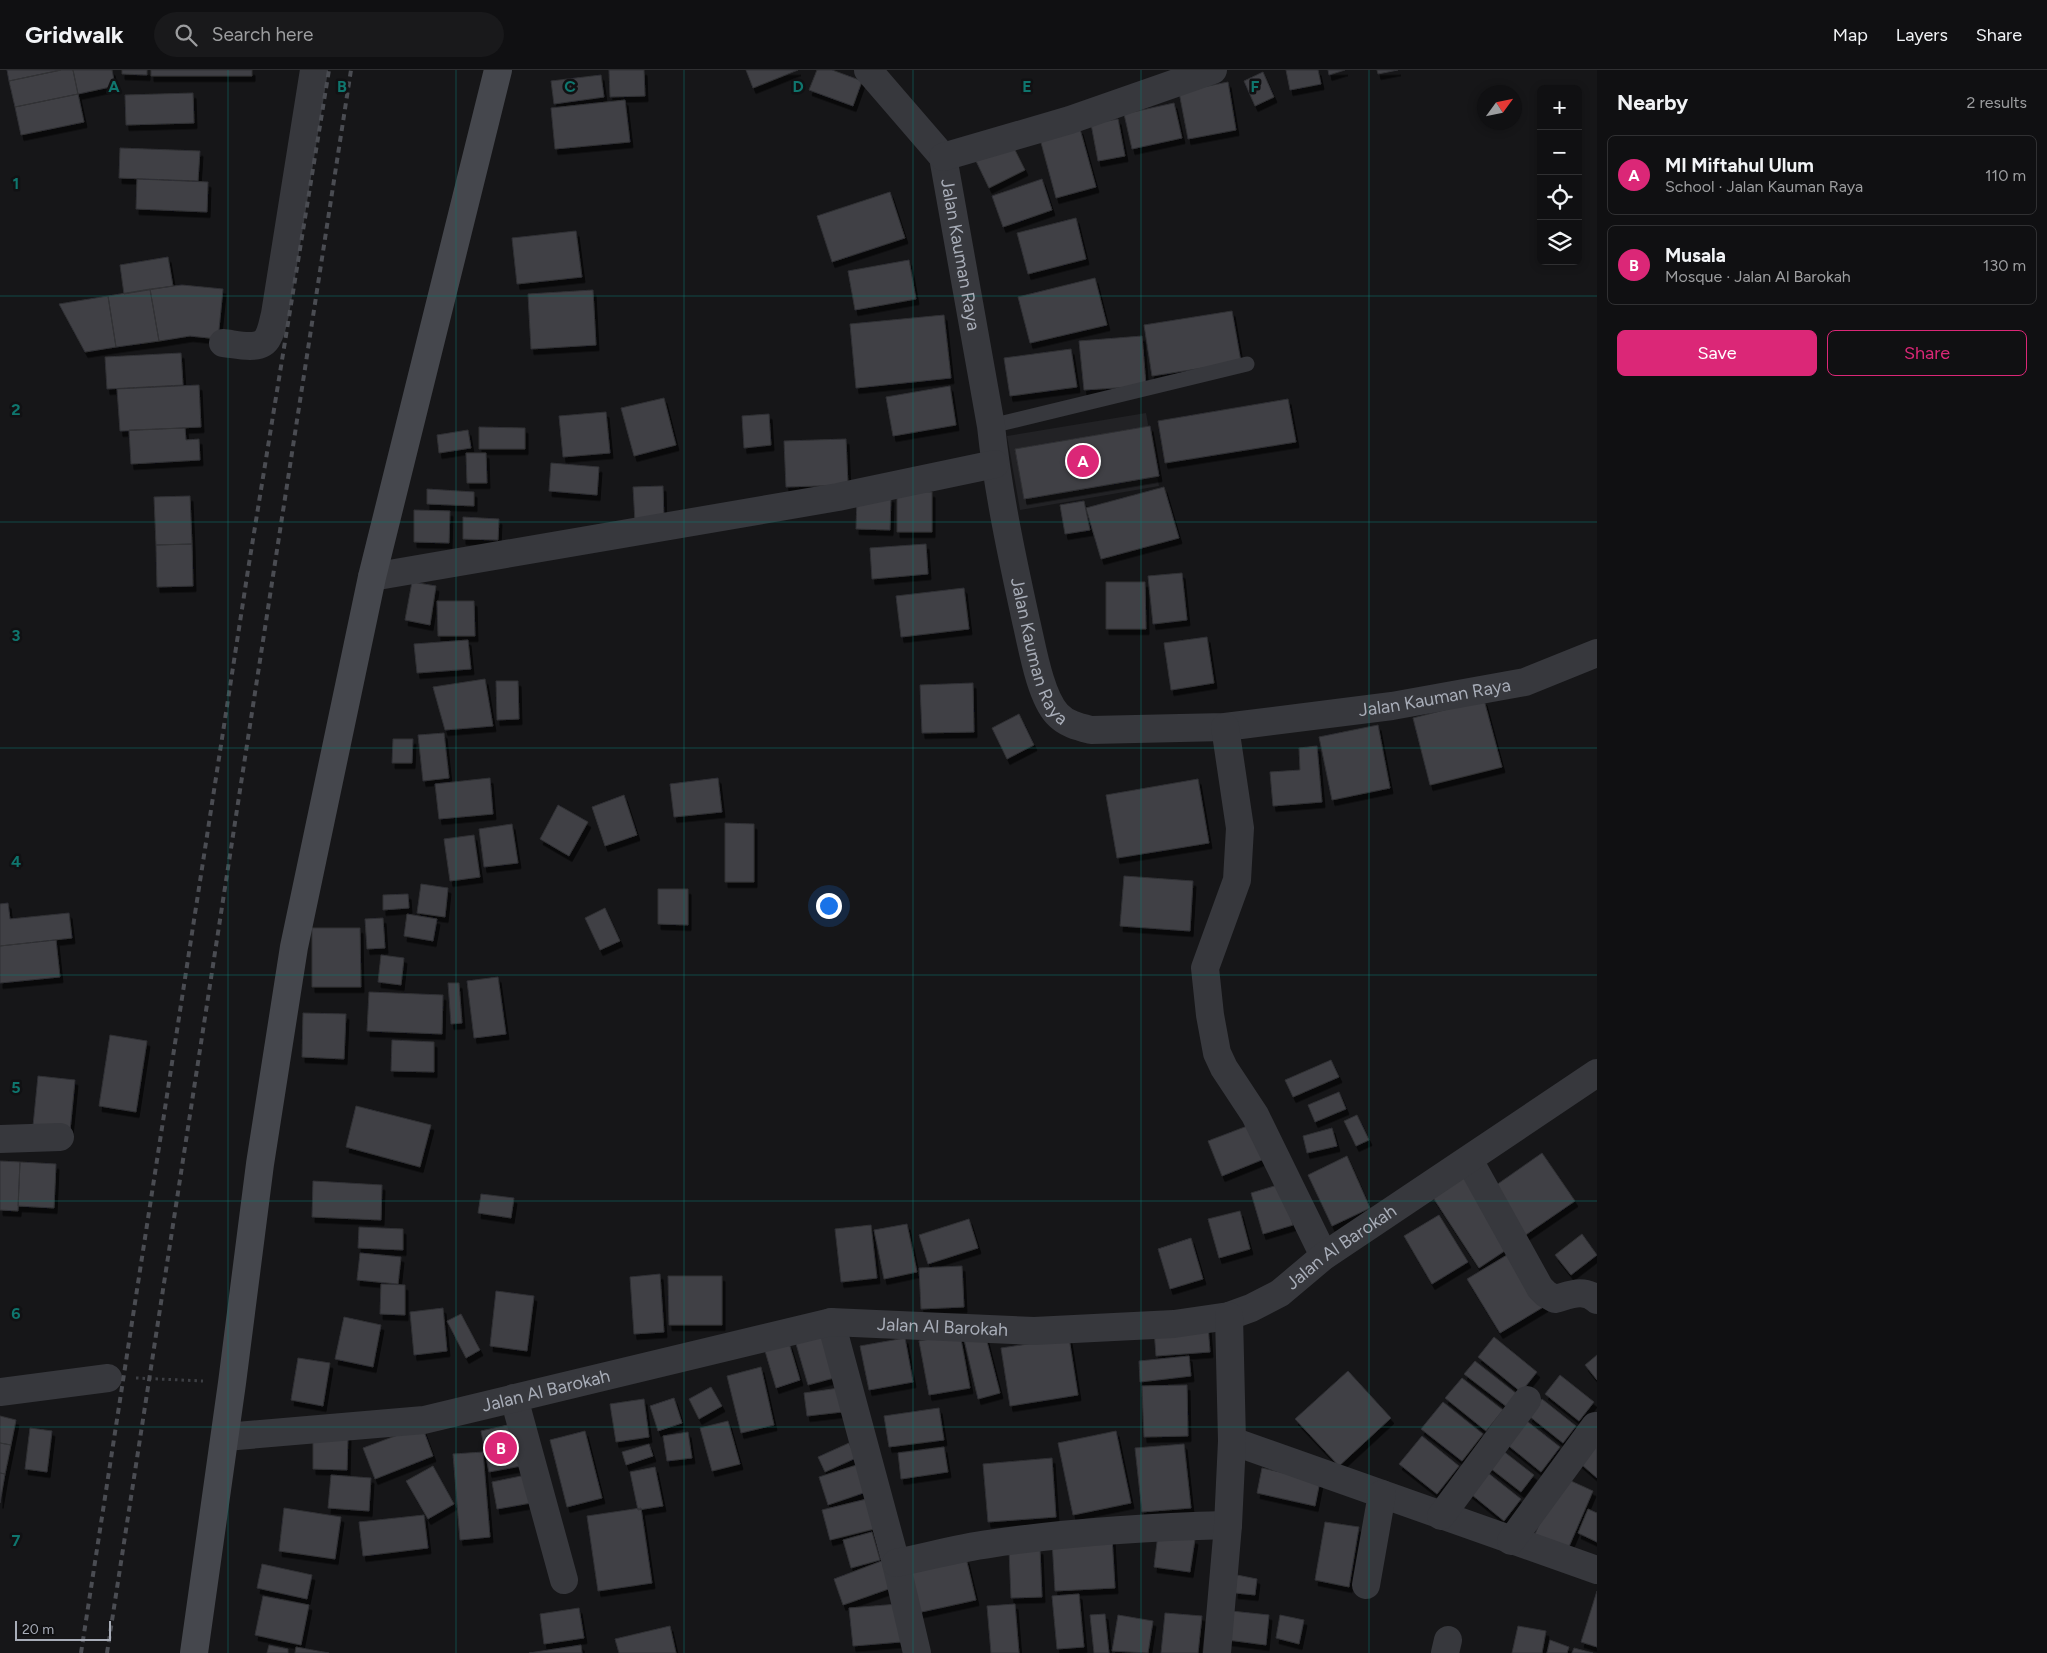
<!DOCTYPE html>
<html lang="en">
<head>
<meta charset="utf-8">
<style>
	:root { --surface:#101012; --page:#19191b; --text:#f1f3f6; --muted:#9c9d9f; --line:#303032; --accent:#db2777 }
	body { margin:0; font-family:Figtree,sans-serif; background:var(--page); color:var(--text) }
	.controls { position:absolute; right:15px; top:15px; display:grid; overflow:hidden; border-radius:8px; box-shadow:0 2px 8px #0003 }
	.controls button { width:45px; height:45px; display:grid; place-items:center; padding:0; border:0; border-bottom:1px solid var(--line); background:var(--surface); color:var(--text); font:25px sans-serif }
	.compass { position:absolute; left:1477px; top:15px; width:45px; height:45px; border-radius:50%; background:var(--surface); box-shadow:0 2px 8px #0003; rotate:57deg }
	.scale { position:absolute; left:15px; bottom:12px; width:96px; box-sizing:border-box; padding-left:5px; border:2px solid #a8adb8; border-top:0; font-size:14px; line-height:18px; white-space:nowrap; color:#a8adb8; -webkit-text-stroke:4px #111113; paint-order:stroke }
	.you { position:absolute; left:828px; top:835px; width:18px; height:18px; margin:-12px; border:4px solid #fff; border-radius:50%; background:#1a73e8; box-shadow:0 0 0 8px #1a73e833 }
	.badge { display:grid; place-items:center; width:32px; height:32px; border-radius:50%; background:var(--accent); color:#fff; font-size:16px; font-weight:700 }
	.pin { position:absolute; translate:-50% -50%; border:2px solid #fff; box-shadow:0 1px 5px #0006 }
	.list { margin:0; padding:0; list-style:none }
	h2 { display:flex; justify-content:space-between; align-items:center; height:65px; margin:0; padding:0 20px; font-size:21px }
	h2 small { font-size:16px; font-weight:400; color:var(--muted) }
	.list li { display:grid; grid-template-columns:32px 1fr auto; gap:15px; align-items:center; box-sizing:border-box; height:80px; margin:0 10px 10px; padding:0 10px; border:1px solid var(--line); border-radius:8px }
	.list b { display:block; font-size:19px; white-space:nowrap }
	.list p { margin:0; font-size:16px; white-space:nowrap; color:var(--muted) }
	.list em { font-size:16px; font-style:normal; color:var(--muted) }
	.actions { display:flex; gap:10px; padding:15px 20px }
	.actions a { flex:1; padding:11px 0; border:1px solid var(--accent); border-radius:8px; text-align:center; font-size:18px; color:var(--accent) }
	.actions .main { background:var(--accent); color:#fff }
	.icon { flex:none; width:28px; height:28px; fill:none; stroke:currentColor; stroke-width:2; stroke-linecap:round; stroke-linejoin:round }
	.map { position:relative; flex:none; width:1597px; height:1583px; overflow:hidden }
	header { display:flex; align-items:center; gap:30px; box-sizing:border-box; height:70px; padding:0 25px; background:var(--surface); border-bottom:1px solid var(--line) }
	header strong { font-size:24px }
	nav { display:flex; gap:28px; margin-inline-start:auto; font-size:18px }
	.search { width:350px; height:45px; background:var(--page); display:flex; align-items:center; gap:12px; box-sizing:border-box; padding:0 18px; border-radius:28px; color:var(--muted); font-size:19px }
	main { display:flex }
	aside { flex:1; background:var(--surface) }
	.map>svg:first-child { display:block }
</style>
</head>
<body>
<header>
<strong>Gridwalk</strong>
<div class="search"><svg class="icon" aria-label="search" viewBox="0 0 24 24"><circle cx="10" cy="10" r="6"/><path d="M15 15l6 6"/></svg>Search here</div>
<nav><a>Map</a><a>Layers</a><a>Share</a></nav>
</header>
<main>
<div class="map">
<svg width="1597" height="1583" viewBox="0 0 1597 1583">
	<defs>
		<filter id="shadow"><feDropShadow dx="3" dy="5.5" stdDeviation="0" flood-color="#0009"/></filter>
	</defs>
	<rect width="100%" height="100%" fill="#161618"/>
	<path fill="#222225" d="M1146,343L1159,416L1020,440L1007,366Z"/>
	<path fill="#404145" stroke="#303034" filter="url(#shadow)" d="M7,0H61L9,11Z
		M61,0H73L78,24L15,37L9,11Z
		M73,0H112L115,16L78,24Z
		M122,0H147V5L122,4Z
		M151,0H252V6H151Z
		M609,0H644L645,26L610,27Z
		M746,0H798L753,18Z
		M817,0H832L862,11L853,36L809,20Z
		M1286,0H1318L1321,14L1290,20Z
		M1328,0H1345L1329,5Z
		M1377,0H1398L1378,4Z
		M1263,2L1274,27L1255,36L1244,11Z
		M601,5L604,27L554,34L551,11Z
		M1228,12L1236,60L1188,69L1179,22Z
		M193,23L194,53L126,55L125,25Z
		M78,24L84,52L21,65L15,37Z
		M625,30L630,72L555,79L551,38Z
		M1174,33L1182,68L1132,79L1124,44Z
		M1118,49L1125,86L1098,91L1091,54Z
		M1080,59L1096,117L1056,128L1040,69Z
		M1012,74L1025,100L989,118L976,91Z
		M120,78L200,81L198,111L119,108Z
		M137,109L208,112L207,142L136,139Z
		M1042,109L1052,140L1003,157L992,126Z
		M890,122L905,168L832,192L817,146Z
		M1076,148L1086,189L1028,204L1017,163Z
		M576,161L582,207L517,214L512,168Z
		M168,187L173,216L124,224L120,195Z
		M909,190L916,229L855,240L848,201Z
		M1095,208L1107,255L1030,273L1018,227Z
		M182,215L223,219L218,269L190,266L159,271L150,219Z
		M150,219L159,271L116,277L108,226Z
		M593,220L596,275L531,279L528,224Z
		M108,226L116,277L85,282L59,234Z
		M1232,241L1241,292L1152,306L1144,255Z
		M944,245L951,308L856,318L850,254Z
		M1142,266L1146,316L1084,320L1079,271Z
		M1071,279L1077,317L1010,326L1004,288Z
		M181,283L183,315L107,319L105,287Z
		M199,315L201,357L120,361L117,319Z
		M950,316L956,355L893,366L886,327Z
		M664,328L676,375L634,386L621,338Z
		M1288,329L1296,372L1165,393L1158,351Z
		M606,342L610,383L563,387L559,346Z
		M769,344L771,375L744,378L742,346Z
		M1150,356L1159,406L1024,429L1015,379Z
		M479,357L525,358V379H479Z
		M185,358L186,370L199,369L200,390L131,394L129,360Z
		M468,360L471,378L439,383L437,365Z
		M846,369L848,415L786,417L784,371Z
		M466,383H486L487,413H467Z
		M551,393L599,397L597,425L549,421Z
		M663,416L664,451L635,452L633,417Z
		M1164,417L1179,468L1101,489L1086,438Z
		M427,419L474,422V436L427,434Z
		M897,421L932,422V462H897Z
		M190,426L192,474L156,475L154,427Z
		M857,426L891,427L890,460L856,459Z
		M1084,431L1090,460L1065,464L1060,435Z
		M414,440L450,441L449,473L414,472Z
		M463,447L499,449L498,470L463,469Z
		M192,474L193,516L157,517L156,475Z
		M926,474L928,504L872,509L870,478Z
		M1182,503L1187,550L1153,554L1148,506Z
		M412,512L436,516L430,555L405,550Z
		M1106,512H1145L1146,559H1106Z
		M964,518L969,559L901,567L896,526Z
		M437,531H474L475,566H438Z
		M1207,567L1214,613L1171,620L1164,573Z
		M468,570L471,599L417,603L414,574Z
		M485,609L493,656L445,660L433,617Z
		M496,611H518L519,649L497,650Z
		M973,613L974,662L922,663L920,615Z
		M1484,630L1502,697L1430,715L1413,648Z
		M1019,644L1034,675L1007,689L992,658Z
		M1378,655L1390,718L1332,730L1319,667Z
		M444,663L449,708L423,711L418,665Z
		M393,669H413L412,693H392Z
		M1317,676L1322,732L1273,736L1270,702L1300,700L1299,678Z
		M490,708L493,744L439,749L435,714Z
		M718,708L722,742L674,747L670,714Z
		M1198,709L1209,773L1117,788L1106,725Z
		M624,725L637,765L605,776L592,737Z
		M558,735L588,752L569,786L540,769Z
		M725,753L754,754V812H725Z
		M512,754L518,793L484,797L479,759Z
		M474,765L480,807L450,811L444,769Z
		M1124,806L1193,811L1190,861L1120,856Z
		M421,814L448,818L445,847L417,843Z
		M658,819H688V855L658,854Z
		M408,824L409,838L383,840V825Z
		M8,833L10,849L69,843L72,868L0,876V834Z
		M605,838L620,871L600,880L585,848Z
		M407,844L437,849L433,871L404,866Z
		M383,848L385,878L367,879L365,849Z
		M312,858H360L361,917H312Z
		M56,870L60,907L0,913V876Z
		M381,885L404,888L401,915L378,912Z
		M498,907L506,964L474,968L467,911Z
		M448,913H459L462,953L451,954Z
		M369,922L443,925L442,964L367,961Z
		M303,943L346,944L344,989L302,987Z
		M110,965L147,971L136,1042L99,1036Z
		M392,970L434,972V1002L391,1001Z
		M1331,990L1339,1007L1293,1027L1285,1010Z
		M38,1006L75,1010L70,1061L33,1056Z
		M1339,1022L1346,1039L1315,1052L1308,1035Z
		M356,1036L431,1055L420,1097L346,1077Z
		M1357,1045L1369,1070L1356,1076L1344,1051Z
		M1250,1055L1264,1089L1222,1106L1208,1071Z
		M1332,1058L1337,1076L1307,1083L1303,1066Z
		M1542,1083L1575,1131L1524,1166L1492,1118Z
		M1347,1086L1370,1138L1332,1156L1308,1105Z
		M0,1091L20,1092L18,1141L0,1140Z
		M20,1092L56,1094L54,1138L18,1136Z
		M1466,1104L1512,1176L1479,1198L1432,1126Z
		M313,1111L382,1115L381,1150L312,1147Z
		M1281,1114L1293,1155L1263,1164L1251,1123Z
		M481,1124L514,1128L511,1148L478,1143Z
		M1240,1141L1250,1179L1219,1188L1208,1149Z
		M1439,1145L1468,1192L1432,1214L1404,1166Z
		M969,1149L978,1178L928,1194L919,1165Z
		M907,1154L917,1202L884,1209L874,1160Z
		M871,1155L877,1208L841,1212L835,1159Z
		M359,1157L403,1159V1180L358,1178Z
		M1582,1164L1597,1185L1571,1205L1555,1185Z
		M1191,1168L1203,1209L1170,1219L1158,1179Z
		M1512,1182L1545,1236L1500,1263L1467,1209Z
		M360,1183L401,1187L398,1214L357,1210Z
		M962,1196L964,1237L921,1239L919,1198Z
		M660,1204L664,1262L634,1264L630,1207Z
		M668,1206H722V1255H669Z
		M381,1214L405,1215V1245L380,1244Z
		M496,1221L534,1226L527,1281L490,1276Z
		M443,1238L447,1281L414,1285L410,1242Z
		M461,1244L480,1280L466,1288L447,1251Z
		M344,1247L381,1255L373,1297L335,1289Z
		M1208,1255L1210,1282L1156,1286L1154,1259Z
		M827,1258L841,1306L808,1315L794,1267Z
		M984,1260L1000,1323L978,1329L963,1265Z
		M960,1264L970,1318L929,1325L919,1271Z
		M1494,1267L1537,1302L1521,1322L1478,1287Z
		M905,1268L913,1312L869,1320L860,1276Z
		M1069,1268L1078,1325L1010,1336L1001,1278Z
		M789,1273L800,1310L776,1318L765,1281Z
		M1597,1285V1310L1585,1295Z
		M1189,1286L1191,1306L1140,1312L1139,1291Z
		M298,1288L330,1293L323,1336L291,1330Z
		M1475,1291L1517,1324L1507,1337L1464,1304Z
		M761,1297L774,1355L741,1363L727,1306Z
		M1348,1301L1391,1348L1339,1396L1295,1349Z
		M1560,1305L1594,1332L1579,1351L1545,1324Z
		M1462,1308L1503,1340L1486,1361L1445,1328Z
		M1187,1315L1188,1366L1144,1367L1142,1316Z
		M711,1317L722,1336L699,1349L689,1329Z
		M839,1318L842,1342L807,1346L804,1323Z
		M674,1328L682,1353L658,1361L650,1336Z
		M644,1329L649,1367L616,1372L610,1334Z
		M1542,1329L1576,1356L1563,1373L1529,1346Z
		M1443,1332L1483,1364L1462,1391L1421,1359Z
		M939,1338L944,1370L889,1377L884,1346Z
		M0,1346L16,1350L11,1375L0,1373Z
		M1523,1348L1560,1377L1541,1402L1504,1372Z
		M728,1351L740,1394L712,1401L700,1358Z
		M512,1354L521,1396L489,1402L481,1361Z
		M422,1356L433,1386L375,1409L363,1378Z
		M30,1358L52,1361L47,1402L25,1399Z
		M585,1361L602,1428L567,1437L550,1370Z
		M1116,1361L1131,1433L1073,1445L1058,1373Z
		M1597,1361V1408L1574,1388Z
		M688,1362L692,1388L667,1391L663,1366Z
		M313,1364L348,1365L347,1400L313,1399Z
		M1422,1366L1459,1396L1437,1424L1399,1394Z
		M0,1373L11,1375L5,1404L0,1403Z
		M849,1373L856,1388L825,1402L818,1387Z
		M649,1374L653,1386L626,1395L622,1382Z
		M1184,1374L1191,1438L1142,1442L1135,1378Z
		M944,1377L948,1402L901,1409L898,1383Z
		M1498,1377L1534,1405L1521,1422L1485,1394Z
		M483,1382L490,1467L460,1470L453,1384Z
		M1052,1388L1056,1447L988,1452L983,1394Z
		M860,1394L869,1421L828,1435L819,1407Z
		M433,1396L454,1434L428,1449L406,1411Z
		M655,1397L663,1436L638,1440L630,1402Z
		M1262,1398L1320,1411L1315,1436L1257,1423Z
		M1483,1399L1521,1429L1504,1451L1466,1420Z
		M0,1403L5,1404L0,1433Z
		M331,1405L371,1408L369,1441L328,1438Z
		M526,1405L531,1433L497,1439L492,1412Z
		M1560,1406L1593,1421L1568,1479L1535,1464Z
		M875,1427L882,1457L830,1470L822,1440Z
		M284,1438L341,1447L335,1489L279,1481Z
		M641,1438L652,1513L598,1521L587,1446Z
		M1588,1439L1597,1443V1472L1578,1463Z
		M424,1445L428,1478L363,1486L359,1452Z
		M1325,1452L1359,1457L1349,1517L1315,1510Z
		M872,1462L880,1490L851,1498L843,1470Z
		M1158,1464L1195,1469L1190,1502L1154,1497Z
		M1112,1467L1115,1518L1055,1521L1052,1470Z
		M1040,1479L1042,1527L1011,1528L1009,1480Z
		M966,1488L976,1530L917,1543L908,1501Z
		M887,1489L897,1516L843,1535L834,1509Z
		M262,1494L312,1505L307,1529L257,1518Z
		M1237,1505L1257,1509L1255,1525L1235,1523Z
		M1597,1521V1577L1581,1572Z
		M1079,1524L1084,1577L1057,1579L1052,1526Z
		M263,1526L309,1535L301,1575L255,1565Z
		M898,1534L901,1572L853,1576L849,1538Z
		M1015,1534L1019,1583H991L987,1536Z
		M579,1538L584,1568L544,1574L540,1544Z
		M1231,1541L1269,1545L1266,1575L1228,1570Z
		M1165,1543L1202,1546L1198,1583H1161Z
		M1105,1544L1109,1583H1094L1090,1545Z
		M1118,1545L1153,1551L1148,1583L1112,1581Z
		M1280,1545L1304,1550L1299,1574L1276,1568Z
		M670,1556L676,1583H619L615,1569Z
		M1518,1556L1546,1561L1542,1583H1512Z
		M1550,1570L1569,1577L1567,1583H1547Z
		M269,1575L288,1579V1583H267Z
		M581,1575L582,1583H529Z
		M296,1577L329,1583H295Z
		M1574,1578L1593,1583H1572Z"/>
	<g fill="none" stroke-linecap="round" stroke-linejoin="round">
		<path stroke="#3d3f44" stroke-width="3" stroke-dasharray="2.5 4" stroke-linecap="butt" d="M136,1308L203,1311"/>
		<path stroke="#37383d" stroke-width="15" d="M991,356L1247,294"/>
		<g stroke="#37383d" stroke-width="28">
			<path id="s1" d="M868,0L943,87L991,356C998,422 1012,487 1026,551C1032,576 1040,626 1057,644C1066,654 1079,657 1091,660L1225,657L1392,636L1525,612L1597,583"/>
			<path d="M943,87L1070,50L1213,0"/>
			<path d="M223,273C236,274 261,282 268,267C272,260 273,251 275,244L314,0"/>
			<path d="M372,507L838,427L995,394"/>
			<path d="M1225,657L1240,758L1237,810L1205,898L1210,945L1217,983L1224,998L1255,1045L1324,1186"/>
			<path d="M0,1069L60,1067"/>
			<path d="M1469,1090L1540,1218L1546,1224L1555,1229C1570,1225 1584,1218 1597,1230"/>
			<path d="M831,1252L896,1493L917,1583"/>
			<path d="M0,1322L108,1308"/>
			<path d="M514,1328L564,1510"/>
			<path id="s2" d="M225,1367L424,1350L831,1252L1034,1261L1174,1254L1229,1246L1251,1238L1280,1223L1324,1186L1597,1003"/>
			<path d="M1232,1371L1597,1500"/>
			<path d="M1441,1446L1527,1330"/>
			<path d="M1511,1471L1595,1356"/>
			<path d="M896,1493C927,1487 958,1478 989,1474C1069,1462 1148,1457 1228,1455"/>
			<path d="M1366,1515L1382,1424"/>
			<path d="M1217,1583L1228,1455L1232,1371L1229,1246"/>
			<path d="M1445,1583L1448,1570"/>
		</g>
		<path stroke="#45474d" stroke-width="28" d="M194,1583L232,1313L260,1094L294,877L372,507L498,0"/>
		<path stroke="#4a4c52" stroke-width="4" stroke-dasharray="6 5" stroke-linecap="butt" d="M81,1583L248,500L329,0
			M107,1583L351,0"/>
	</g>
	<path fill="none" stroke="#0f766e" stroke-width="1" stroke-opacity="0.55" d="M228,0V1583M456,0V1583M684,0V1583M913,0V1583M1141,0V1583M1369,0V1583M0,226H1597M0,452H1597M0,678H1597M0,905H1597M0,1131H1597M0,1357H1597"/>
	<g text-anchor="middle" stroke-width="5" stroke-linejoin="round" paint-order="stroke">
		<g font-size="18" fill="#a8adb8" stroke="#111113">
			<text dy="6" stroke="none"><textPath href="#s1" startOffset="214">Jalan Kauman Raya</textPath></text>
			<text dy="6" stroke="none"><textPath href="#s1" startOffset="619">Jalan Kauman Raya</textPath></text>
			<text dy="6" stroke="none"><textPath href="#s1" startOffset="1069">Jalan Kauman Raya</textPath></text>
			<text dy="6" stroke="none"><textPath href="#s2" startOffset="1150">Jalan Al Barokah</textPath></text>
			<text dy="6" stroke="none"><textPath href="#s2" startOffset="730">Jalan Al Barokah</textPath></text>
			<text dy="6" stroke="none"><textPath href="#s2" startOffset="325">Jalan Al Barokah</textPath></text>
		</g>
	</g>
	<g font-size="16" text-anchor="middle" font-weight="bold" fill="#0f766e" stroke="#111113" stroke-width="5" stroke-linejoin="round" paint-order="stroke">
		<text x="114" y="22">A</text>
		<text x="342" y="22">B</text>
		<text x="570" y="22">C</text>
		<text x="798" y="22">D</text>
		<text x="1027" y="22">E</text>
		<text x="1255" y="22">F</text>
		<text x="16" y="119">1</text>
		<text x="16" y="345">2</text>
		<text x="16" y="571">3</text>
		<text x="16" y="797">4</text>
		<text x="16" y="1023">5</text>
		<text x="16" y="1249">6</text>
		<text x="16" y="1476">7</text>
	</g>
</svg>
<div class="controls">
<button>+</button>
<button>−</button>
<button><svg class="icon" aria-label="locate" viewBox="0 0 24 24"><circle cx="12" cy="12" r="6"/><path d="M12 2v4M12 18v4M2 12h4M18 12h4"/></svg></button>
<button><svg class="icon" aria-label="layers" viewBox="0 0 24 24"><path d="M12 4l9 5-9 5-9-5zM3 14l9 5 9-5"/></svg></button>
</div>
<svg class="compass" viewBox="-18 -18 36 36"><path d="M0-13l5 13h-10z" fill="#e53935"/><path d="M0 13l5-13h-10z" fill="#9c9d9f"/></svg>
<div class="scale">20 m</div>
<div class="you"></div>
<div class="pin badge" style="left:1083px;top:391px">A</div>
<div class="pin badge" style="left:501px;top:1378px">B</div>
</div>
<aside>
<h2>Nearby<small>2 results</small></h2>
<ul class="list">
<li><span class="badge">A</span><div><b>MI Miftahul Ulum</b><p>School · Jalan Kauman Raya</p></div><em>110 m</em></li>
<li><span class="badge">B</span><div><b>Musala</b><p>Mosque · Jalan Al Barokah</p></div><em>130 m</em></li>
</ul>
<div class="actions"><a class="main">Save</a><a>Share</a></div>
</aside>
</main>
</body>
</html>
